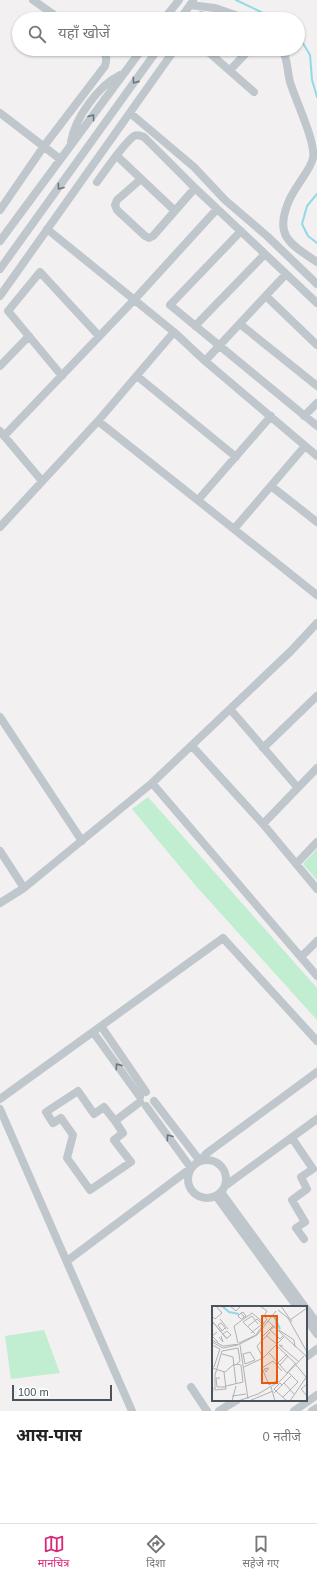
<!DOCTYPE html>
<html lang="hi">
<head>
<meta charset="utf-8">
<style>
	:root { --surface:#fff; --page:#f6f6f6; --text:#222; --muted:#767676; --line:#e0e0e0; --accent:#db2777 }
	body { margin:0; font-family:Helvetica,"Noto Sans Devanagari",sans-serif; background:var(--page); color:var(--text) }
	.scale { position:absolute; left:12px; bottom:10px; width:100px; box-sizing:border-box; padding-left:4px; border:2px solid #49545c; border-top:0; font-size:11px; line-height:14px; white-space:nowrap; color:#49545c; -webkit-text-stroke:3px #fff; paint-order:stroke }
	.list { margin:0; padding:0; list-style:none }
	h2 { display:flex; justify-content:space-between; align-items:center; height:52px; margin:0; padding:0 16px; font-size:17px }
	h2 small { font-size:13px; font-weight:400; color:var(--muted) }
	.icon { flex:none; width:22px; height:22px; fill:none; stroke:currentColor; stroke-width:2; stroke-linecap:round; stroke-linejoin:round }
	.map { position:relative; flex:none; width:317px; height:1411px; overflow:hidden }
	.search { position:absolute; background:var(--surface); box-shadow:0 1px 3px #0004; left:12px; right:12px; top:12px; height:44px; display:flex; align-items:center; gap:10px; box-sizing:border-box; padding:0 14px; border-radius:22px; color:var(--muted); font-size:15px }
	.sheet { height:112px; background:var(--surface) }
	nav { display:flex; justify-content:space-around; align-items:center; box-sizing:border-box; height:56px; border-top:1px solid var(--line); background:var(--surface); font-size:11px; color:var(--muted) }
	nav a { display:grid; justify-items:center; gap:2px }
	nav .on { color:var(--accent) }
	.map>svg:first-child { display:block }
</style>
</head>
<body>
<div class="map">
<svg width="317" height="1411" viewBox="0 0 317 1411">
	<rect width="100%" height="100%" fill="#f2f0f0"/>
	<path fill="#c1edd0" d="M148,797L317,988V1020L196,886L132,809Z
		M317,849V880L303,864Z
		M44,1330L60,1373L11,1379L5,1336Z"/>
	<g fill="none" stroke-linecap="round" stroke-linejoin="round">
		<path stroke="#91d9e7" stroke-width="2" d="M236,0L276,19
			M298,35L310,55L312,80L317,97
			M317,194L307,206L302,224L308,236L317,243"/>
		<path stroke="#bfc7cd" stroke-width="8" d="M33,0L60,19
			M190,5L215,8L247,19
			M164,19L179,0
			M180,19L193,1
			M195,19L201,15L214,19
			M205,49L254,92
			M282,49C288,59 287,71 290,82C295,99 316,142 313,158C311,167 303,177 298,185C289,198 278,221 286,236C292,247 307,255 317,262
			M230,70L250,49
			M0,113L60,159
			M130,113L194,167L225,200L267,236L317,284
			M71,142C75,118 98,86 120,75
			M117,156L174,210
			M141,179L117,200L115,205L117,210L145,236L149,238L153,236L195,188
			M97,182C105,171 124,143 134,136C138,134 140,136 144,137L195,188L317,303
			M0,210L44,146L105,66C107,59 107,55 101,49
			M47,229L174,332L205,361L317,456
			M241,231L170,305L317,426
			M0,241L142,49
			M0,269L158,49
			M0,296L175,49
			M266,296L317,345
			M240,324L317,386
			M195,326L265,254
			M205,361L286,274
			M0,366L29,336
			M62,376L8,311L40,272L99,336
			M137,376L236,457
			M304,416L317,403
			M98,421L317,595
			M0,431L42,481
			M4,436L134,300L217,209
			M271,486L317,522
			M198,500L271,416
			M0,527L98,421L174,332
			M234,529L305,446
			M230,709L298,788
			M0,717L82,841
			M192,746L263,824L317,889
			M263,748L317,696
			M152,783L317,976
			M263,824L317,768
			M0,851L24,888
			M296,864L317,842
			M0,903L24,888L152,783L291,651L317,623
			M301,957L317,941
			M101,1026L146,1092
			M93,1032L140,1097
			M0,1099L223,938L317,1041
			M154,1101L200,1161L207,1153L317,1072
			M0,1109L132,1411
			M115,1121L123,1133L114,1140L131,1162L90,1190L67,1158L73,1135L61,1118L53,1123L46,1112L78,1091L94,1114L104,1107L115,1121L140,1102
			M292,1138L313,1169L301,1177L307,1189L292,1200L305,1222L296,1228L304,1239
			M188 1179a19 19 0 1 1 38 0a19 19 0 1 1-38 0Z
			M225,1186L317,1119
			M221,1192L305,1307
			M216,1196L297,1307
			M67,1261L191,1168L146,1106
			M306,1308L317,1323
			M306,1319L317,1334
			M306,1357L317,1349
			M191,1387L207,1411
			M219,1411L237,1400
			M294,1411L317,1395
			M312,1411L317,1408"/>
	</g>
	<defs><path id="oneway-chevron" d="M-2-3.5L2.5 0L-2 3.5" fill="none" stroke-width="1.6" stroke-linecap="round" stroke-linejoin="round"/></defs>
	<g stroke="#6c767e">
		<use href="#oneway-chevron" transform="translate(135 81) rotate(125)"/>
		<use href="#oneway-chevron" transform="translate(92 117) rotate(-53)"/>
		<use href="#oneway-chevron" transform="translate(60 187) rotate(126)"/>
		<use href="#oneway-chevron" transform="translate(118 1066) rotate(-125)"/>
		<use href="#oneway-chevron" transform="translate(169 1137) rotate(-126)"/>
	</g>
	<g transform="translate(212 1306)">
		<rect width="95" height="95" fill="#f2f0f0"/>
		<path fill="none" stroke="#91d9e7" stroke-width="2" d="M10,0L17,6L27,8M62,10L68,23"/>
		<path fill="none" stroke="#aeb2b5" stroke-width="1" d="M18,0L24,5L29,0M69,0L80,16M66,4L76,12L95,46M29,7L26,10L29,13H30L32,11L34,10L31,6L29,7L32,11M0,10L3,13L10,7L4,0M60,10L64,13V21M8,13L16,23M78,14L95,2M0,15L15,33L0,15M56,15L94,50L95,55M35,21L45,13L50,18L39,27M62,21L58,24L68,33L71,30M13,22L10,25L6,19L9,17L14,23M67,24L82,34L83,41M5,26L0,30L6,36M11,28L15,25L19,29L15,32M43,28L31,16L40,10L46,18M55,30L66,39M7,31L11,36L9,30M50,31L61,20M0,34L11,40L28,38M0,36L11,42L26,39M26,37L22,20L40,7L52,17M27,37L44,29L55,13L52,10L55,5L48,0M28,38L45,29L64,5M0,39L8,43L2,61L0,60M28,39L36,93M65,40L84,58M71,40L67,39L86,55M57,47L76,68M10,48L21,51L24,78M51,52L45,40L58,26M66,57L75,48M33,58L43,54L38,46M33,58L31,48L38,46M68,59L76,50M84,59L94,71M32,61L51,52L72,31M0,62L13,66L21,59L26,58M56,63L54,66L52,63L57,62M12,66L14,83L3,84V69L10,45L26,42L28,55L25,58M75,67L84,57M77,67L86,76M8,72H4L5,81H14M66,74L57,79L50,62L61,55L70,65M72,77L82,88M95,78L89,83L95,90M14,80L31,76L29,59L25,58M59,81L63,95M64,85L75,95M64,85L62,83L68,77L70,79M62,87L79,70M20,90L34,88M71,91L86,76M0,95L1,81M20,95L24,80M26,95L46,88L68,75L92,50M37,95L61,85M78,95L95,70"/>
		<path fill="#e8590c" fill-opacity="0.15" stroke="#e8590c" stroke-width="2" d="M50,10H65V77H50Z"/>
		<rect width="95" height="95" fill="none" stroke="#49545c" stroke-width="2"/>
	</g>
</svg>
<div class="scale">100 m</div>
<div class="search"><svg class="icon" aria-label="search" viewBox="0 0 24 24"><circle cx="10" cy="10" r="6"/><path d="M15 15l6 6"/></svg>यहाँ खोजें</div>
</div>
<section class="sheet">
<h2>आस-पास<small>0 नतीजे</small></h2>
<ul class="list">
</ul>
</section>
<nav>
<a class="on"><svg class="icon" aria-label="map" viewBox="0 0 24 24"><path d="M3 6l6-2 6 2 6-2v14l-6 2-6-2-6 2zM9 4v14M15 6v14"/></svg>मानचित्र</a>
<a><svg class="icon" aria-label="directions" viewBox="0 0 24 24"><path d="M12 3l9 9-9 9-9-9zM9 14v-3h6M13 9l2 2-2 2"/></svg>दिशा</a>
<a><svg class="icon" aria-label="saved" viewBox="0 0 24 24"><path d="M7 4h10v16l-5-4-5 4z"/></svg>सहेजे गए</a>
</nav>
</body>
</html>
